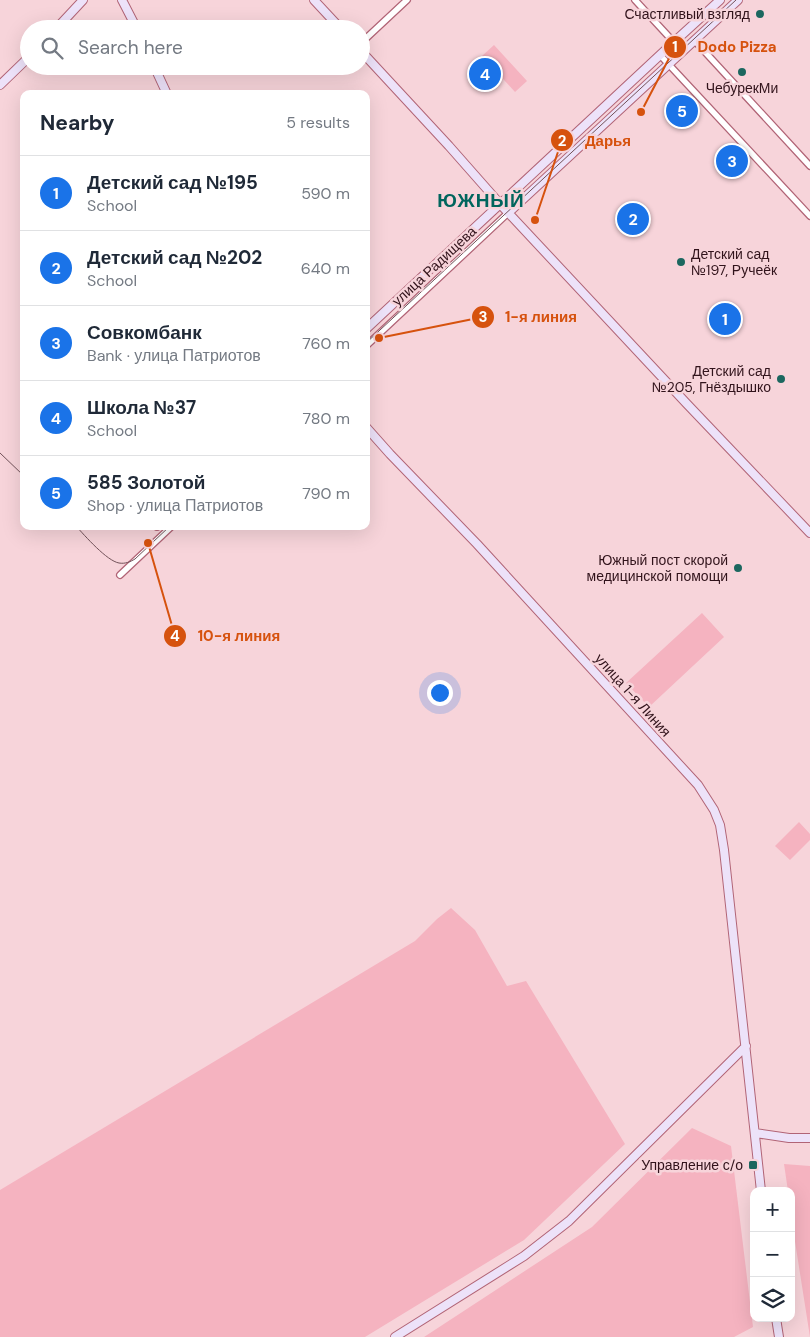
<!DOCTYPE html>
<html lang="en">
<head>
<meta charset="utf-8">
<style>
	:root { --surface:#fff; --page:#f6f6f7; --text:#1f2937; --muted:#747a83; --line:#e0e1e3; --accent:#1a73e8 }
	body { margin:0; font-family:"DM Sans",sans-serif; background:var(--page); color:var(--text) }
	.controls { position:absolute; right:15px; bottom:15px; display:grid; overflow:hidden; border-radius:10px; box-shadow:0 5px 20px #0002 }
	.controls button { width:45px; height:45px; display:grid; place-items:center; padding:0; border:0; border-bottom:1px solid var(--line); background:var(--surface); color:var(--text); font:25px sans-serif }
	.you { position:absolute; left:439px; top:692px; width:18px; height:18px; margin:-12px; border:4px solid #fff; border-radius:50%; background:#1a73e8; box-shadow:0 0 0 8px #1a73e833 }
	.badge { display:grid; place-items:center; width:32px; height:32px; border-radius:50%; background:var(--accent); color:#fff; font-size:16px; font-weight:700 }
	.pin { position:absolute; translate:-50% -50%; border:2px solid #fff; box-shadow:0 1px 5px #0006 }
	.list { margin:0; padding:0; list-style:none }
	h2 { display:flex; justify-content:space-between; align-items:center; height:65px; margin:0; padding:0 20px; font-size:21px }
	h2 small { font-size:16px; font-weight:400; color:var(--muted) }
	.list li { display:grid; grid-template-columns:32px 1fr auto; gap:15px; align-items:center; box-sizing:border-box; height:75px; padding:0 20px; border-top:1px solid var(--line) }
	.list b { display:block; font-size:19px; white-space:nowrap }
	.list p { margin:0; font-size:16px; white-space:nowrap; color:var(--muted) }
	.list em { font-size:16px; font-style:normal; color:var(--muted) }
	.icon { flex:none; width:28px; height:28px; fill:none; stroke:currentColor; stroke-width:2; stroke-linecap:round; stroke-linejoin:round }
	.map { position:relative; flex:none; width:810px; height:1337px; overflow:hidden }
	.search { position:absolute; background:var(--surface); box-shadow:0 5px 20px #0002; left:20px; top:20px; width:350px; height:55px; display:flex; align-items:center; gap:12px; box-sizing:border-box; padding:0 18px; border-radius:28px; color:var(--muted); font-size:19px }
	.panel { position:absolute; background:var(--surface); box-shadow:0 5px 20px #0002; left:20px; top:90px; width:350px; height:440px; border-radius:10px }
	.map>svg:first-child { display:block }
</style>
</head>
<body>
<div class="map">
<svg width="810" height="1337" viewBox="0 0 810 1337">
	<rect width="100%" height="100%" fill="#f7d4da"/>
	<path fill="#f5b3c0" d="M494,45L527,81L515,92L482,56Z
		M702,613L724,637L649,707L626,683Z
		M799,822L810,834V840L790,860L775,846Z
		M451,908L475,930L507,986L526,981L625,1144L524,1240L365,1337H0V1190L415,941L437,919Z
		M692,1128L731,1146L753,1327L734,1337H424L592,1227Z
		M784,1164L810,1166V1337L791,1216V1191H788Z"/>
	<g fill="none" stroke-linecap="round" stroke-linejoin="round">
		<defs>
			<path id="street" d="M635,0L682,51
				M694,40L810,166
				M361,43L407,0
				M660,55L810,216
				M366,346L508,213
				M157,527V526
				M120,575L172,526"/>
			<path id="secondary" d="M122,0L137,29
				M314,0L341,29
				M56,29L83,0
				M361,51L449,146L501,205L687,404L810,533
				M154,66L167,94
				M0,85L29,57
				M508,213L738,0
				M366,329L674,42L720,0
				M366,427L390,454L477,544L698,785L714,810L720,825L724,850L761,1191
				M755,1133L789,1138H810
				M776,1318L779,1337
				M395,1337L524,1256L569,1221L746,1046"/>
		</defs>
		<use href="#street" stroke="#b16476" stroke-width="8"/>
		<use href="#secondary" stroke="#b16476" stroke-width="10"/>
		<use href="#street" stroke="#fff" stroke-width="5.5"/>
		<use href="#secondary" stroke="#ede2f9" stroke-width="8"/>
		<path stroke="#725259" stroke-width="1" d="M366,343L736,0
			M0,453L24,476
			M76,526C85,536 107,561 119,563C125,564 130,562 135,559L170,526"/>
	</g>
	<g fill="#1c675f" stroke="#f7d4da" stroke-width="2">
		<circle cx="760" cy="14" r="5"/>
		<circle cx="742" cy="72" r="5"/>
		<circle cx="681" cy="262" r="5"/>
		<circle cx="781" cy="379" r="5"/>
		<circle cx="738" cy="568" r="5"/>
		<rect x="748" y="1160" width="10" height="10" rx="2.5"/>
	</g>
	<g text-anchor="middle" stroke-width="5" stroke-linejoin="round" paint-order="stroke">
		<g font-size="14" fill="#31131b" stroke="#f7d4da" text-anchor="end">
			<text x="750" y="19">Счастливый взгляд</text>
			<text x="742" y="93" text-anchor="middle">ЧебурекМи</text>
			<text x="691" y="259" text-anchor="start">Детский сад<tspan x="691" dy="16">№197, Ручеёк</tspan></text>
			<text x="771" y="376">Детский сад<tspan x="771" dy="16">№205, Гнёздышко</tspan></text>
			<text x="728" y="565">Южный пост скорой<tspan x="728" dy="16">медицинской помощи</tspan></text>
			<text x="743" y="1170">Управление с/о</text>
		</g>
		<g font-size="14" fill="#31131b" stroke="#f7d4da">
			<text transform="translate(434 266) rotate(-43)" y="5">улица Радищева</text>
			<text transform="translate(633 695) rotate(48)" y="5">улица 1-я Линия</text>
		</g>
		<g font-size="19" font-weight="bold" letter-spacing="1" fill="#00655d" stroke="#f7d4da">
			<text x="481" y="207">ЮЖНЫЙ</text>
		</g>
	</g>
	<path fill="none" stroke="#d6520e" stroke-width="2" d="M641 112L675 47M535 220L562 140M379 338L483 317M148 543L175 636"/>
	<g fill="#d6520e" stroke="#f7d4da" stroke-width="2">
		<circle cx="641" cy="112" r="5"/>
		<circle cx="535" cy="220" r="5"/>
		<circle cx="379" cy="338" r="5"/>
		<circle cx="148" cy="543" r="5"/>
		<circle cx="675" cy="47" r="12"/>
		<circle cx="562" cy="140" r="12"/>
		<circle cx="483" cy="317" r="12"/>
		<circle cx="175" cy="636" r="12"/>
	</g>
	<g font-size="15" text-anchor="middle" font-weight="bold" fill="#fff">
		<text x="675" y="52">1</text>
		<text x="562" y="146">2</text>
		<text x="483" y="322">3</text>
		<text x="175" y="641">4</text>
	</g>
	<g font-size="15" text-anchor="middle" font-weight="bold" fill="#d6520e" stroke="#f7d4da" stroke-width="5" stroke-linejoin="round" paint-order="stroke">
		<text x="737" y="52">Dodo Pizza</text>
		<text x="608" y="146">Дарья</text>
		<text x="541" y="322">1-я линия</text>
		<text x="239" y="641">10-я линия</text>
	</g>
</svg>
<div class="controls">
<button>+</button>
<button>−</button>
<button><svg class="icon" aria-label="layers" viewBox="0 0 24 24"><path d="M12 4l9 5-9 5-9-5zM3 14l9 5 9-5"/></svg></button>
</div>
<div class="you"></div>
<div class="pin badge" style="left:725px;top:319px">1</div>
<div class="pin badge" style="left:633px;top:219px">2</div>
<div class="pin badge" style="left:732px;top:161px">3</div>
<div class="pin badge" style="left:485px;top:74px">4</div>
<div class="pin badge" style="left:682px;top:111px">5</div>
<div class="search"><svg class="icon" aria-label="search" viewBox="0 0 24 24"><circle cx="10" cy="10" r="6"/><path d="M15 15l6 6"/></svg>Search here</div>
<section class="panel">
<h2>Nearby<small>5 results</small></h2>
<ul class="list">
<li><span class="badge">1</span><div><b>Детский сад №195</b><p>School</p></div><em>590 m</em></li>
<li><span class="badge">2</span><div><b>Детский сад №202</b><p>School</p></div><em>640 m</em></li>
<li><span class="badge">3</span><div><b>Совкомбанк</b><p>Bank · улица Патриотов</p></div><em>760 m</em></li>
<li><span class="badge">4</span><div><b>Школа №37</b><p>School</p></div><em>780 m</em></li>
<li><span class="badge">5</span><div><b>585 Золотой</b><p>Shop · улица Патриотов</p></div><em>790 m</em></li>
</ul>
</section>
</div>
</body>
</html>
